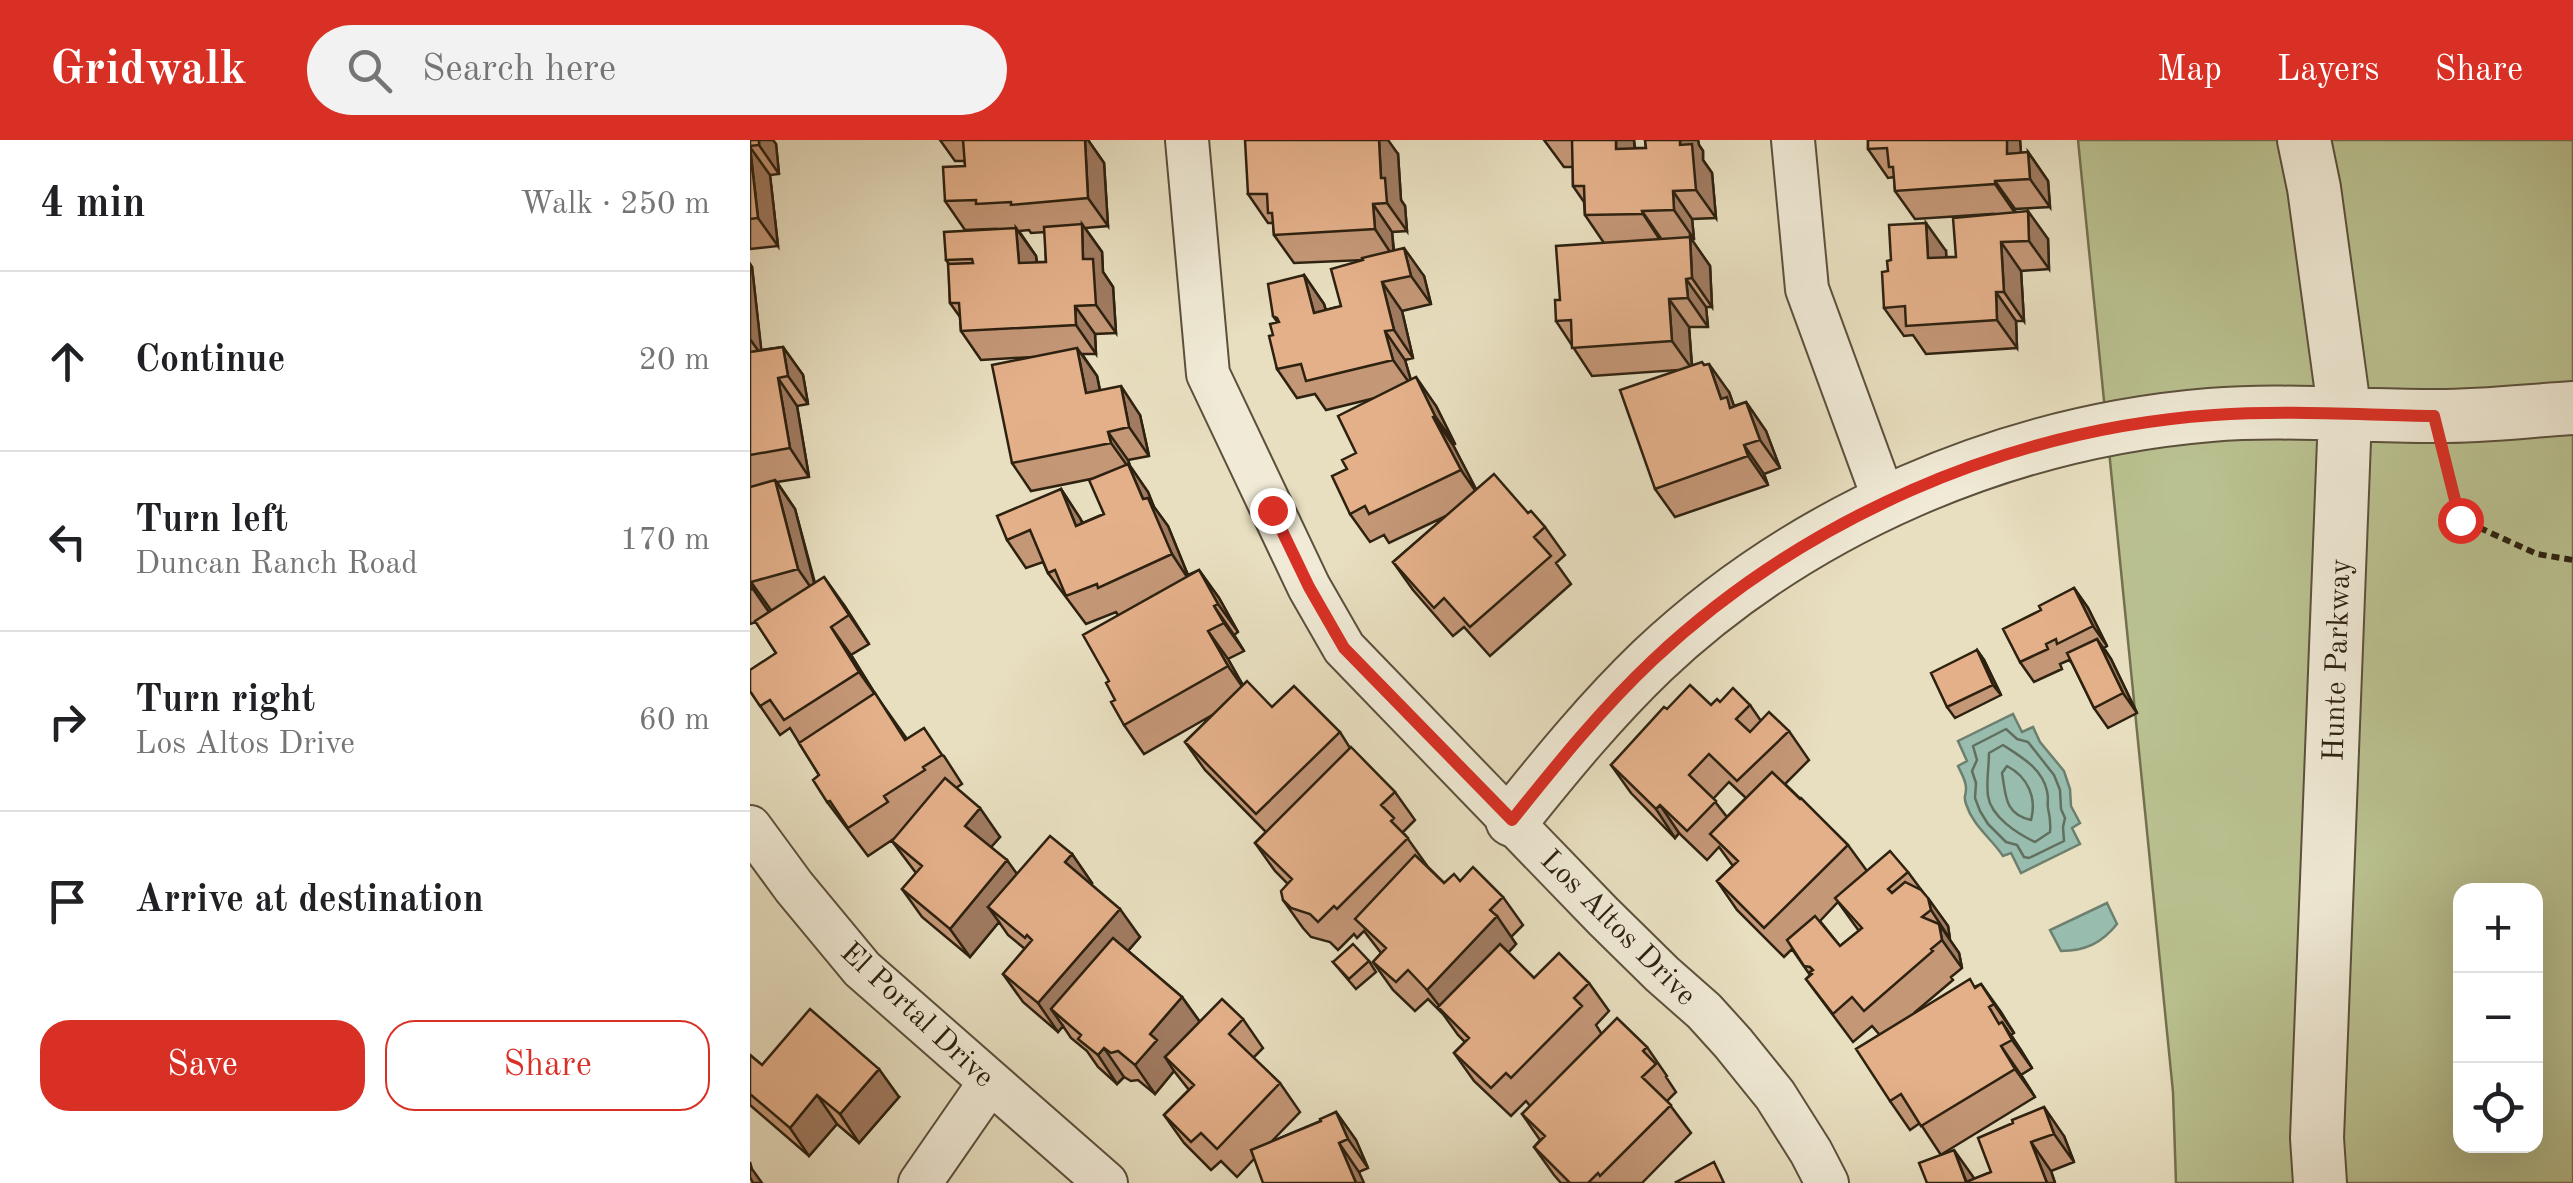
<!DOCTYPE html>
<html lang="en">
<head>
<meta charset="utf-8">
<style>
	:root { --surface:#fff; --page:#f2f2f2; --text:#202124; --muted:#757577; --line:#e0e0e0; --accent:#d93025 }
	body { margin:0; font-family:"Old Standard TT",serif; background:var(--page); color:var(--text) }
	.controls { position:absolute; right:30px; bottom:30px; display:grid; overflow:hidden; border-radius:20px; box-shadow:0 10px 40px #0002 }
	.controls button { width:90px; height:90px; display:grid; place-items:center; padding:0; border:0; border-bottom:2px solid var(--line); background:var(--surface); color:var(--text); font:50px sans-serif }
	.stop { position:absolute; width:30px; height:30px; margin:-22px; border:8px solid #d93025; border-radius:50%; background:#fff }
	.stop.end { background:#d93025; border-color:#fff; box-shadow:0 2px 10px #0008 }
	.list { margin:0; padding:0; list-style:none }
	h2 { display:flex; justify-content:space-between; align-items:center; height:130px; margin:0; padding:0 40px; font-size:42px }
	h2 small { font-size:32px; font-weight:400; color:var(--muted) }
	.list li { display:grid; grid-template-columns:65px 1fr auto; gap:30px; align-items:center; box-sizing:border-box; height:180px; padding:0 40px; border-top:2px solid var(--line) }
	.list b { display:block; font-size:38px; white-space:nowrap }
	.list p { margin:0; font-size:32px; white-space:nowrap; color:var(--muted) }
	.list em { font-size:32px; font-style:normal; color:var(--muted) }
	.actions { display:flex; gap:20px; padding:30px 40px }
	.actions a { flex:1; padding:22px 0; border:2px solid var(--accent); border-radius:30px; text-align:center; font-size:35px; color:var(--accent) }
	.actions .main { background:var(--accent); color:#fff }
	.icon { flex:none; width:55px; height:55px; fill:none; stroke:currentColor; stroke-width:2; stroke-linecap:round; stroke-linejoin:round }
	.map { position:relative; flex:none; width:1823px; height:1043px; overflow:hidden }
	header { display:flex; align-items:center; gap:60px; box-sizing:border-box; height:140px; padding:0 50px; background:var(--accent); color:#fff }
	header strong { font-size:48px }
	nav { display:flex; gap:55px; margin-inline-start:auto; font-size:35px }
	.search { width:700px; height:90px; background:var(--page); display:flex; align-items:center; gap:25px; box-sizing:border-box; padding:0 35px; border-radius:55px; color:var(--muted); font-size:38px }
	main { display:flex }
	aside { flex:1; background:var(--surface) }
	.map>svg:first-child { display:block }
</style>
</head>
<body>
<header>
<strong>Gridwalk</strong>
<div class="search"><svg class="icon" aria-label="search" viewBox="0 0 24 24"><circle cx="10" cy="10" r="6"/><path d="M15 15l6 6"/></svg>Search here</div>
<nav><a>Map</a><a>Layers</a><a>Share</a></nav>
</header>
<main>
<aside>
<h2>4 min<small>Walk · 250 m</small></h2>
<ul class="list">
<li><svg class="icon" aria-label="ahead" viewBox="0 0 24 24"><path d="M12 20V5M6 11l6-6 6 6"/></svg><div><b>Continue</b></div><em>20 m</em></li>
<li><svg class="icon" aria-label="left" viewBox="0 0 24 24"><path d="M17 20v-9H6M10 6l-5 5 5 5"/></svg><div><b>Turn left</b><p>Duncan Ranch Road</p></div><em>170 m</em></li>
<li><svg class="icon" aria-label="right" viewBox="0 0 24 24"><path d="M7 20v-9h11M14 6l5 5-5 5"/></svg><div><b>Turn right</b><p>Los Altos Drive</p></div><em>60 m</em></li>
<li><svg class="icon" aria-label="arrive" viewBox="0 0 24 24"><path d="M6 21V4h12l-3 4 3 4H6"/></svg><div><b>Arrive at destination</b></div></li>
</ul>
<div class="actions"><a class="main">Save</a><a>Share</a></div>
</aside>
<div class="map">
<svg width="1823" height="1043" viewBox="0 0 1823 1043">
	<rect width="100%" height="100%" fill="#e8dfc0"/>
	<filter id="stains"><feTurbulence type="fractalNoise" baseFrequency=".002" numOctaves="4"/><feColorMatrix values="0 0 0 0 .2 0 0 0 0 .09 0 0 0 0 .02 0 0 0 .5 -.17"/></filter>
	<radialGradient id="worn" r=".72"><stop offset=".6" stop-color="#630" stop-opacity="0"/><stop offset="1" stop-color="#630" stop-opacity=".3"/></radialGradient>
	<path fill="#bac190" stroke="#747150" stroke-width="2.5" fill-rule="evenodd" d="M1328,0H1823V1043H1426L1423,952ZM1710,750H1786V1006H1710Z"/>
	<path fill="#98bdae" stroke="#6d7f6f" stroke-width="2.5" d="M1263,574L1272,592L1283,587L1290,602L1314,631L1320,649L1321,666L1330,683L1322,688L1330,704L1271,733L1261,713L1253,716C1241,698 1223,686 1216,664C1213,654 1216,659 1216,648C1216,640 1211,633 1208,626L1217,621L1208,601Z
		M1357,763L1367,784C1352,803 1335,811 1311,811L1300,790Z"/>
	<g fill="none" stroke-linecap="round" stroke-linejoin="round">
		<path stroke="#626f5f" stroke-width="2.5" d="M1256,589L1267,599L1278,602L1304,635L1310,650L1311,669L1315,678L1313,687L1314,701L1279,718L1274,717L1267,705L1256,702L1238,684L1230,671L1225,658L1226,643L1222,631L1227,620L1223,606Z
			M1253,605C1271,617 1292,628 1297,651C1299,661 1297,659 1298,668C1300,677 1301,683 1300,692L1285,702C1268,694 1241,677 1238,656C1236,641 1239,627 1239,613Z
			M1257,626C1278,637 1287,658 1281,680C1254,674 1256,655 1252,633Z"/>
		<defs>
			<path id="minor" d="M437,0L458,234L559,447L594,508L853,776L912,834L954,871L983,903L1025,955L1061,1012L1077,1043
				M1043,0L1057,149L1135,362
				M0,687L44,747L112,829L356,1043
				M170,1043L240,942"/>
			<path id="tertiary" d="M1554,0L1564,48L1595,275L1567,998L1570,1043
				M762,680C806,625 851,570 902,521C1052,379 1255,292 1460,275C1533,269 1606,276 1679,276C1727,277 1775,271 1823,268"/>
		</defs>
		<use href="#minor" stroke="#5c503c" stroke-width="46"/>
		<use href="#tertiary" stroke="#5c503c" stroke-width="56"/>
		<path stroke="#2d2110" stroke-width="6" stroke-dasharray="8 5" stroke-linecap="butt" d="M1696,324L1710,379L1787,414L1823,420"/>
		<use href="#minor" stroke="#f0ead6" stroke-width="42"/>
		<use href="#tertiary" stroke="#f0ead6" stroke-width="52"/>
	</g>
	<path fill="#c49777" stroke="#2d2110" stroke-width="2.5" fill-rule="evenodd" d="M0,0L26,4L29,34L20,35L28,106L0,109Z
		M190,0H338L354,23L358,86L335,88L352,112L353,132L363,147L366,193L345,194L346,214H332L347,236L350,250L390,275L399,316L378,320L380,326L398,352L404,367L418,386L438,435L449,430L469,458L488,492L484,495L494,511L478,519L493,545L522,567L590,592L600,608L645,652L665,680L653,692L678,727L694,743L710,741L753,757L773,785L761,797L766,804L758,813L784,838L839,843L859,871L846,885L851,893L897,907L917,936L916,937L926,952L917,961L941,993L892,1043H811L804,1035L784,1007L790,1000L772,974L780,966L776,961L761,976L724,941L704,913L715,902L708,895L693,874L678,859L665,871L643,850L623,822L631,813L614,791L607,798L604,794L588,810L580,802L561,797L553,788L533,760L538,744L525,731L505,703L516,692L455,630L435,602L464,574L394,614L374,585L359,541L368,475L366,472L336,484L298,433L293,422L276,428L257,400L311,349L333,383L354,374L341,339L281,351L262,323L282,217L231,220L211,191L210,177L200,163L199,124L196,120L243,89L215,90L195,61L215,26V21H205ZM279,90L281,93L295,92L296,122H287L286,116L269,91Z
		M794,0H884L885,8H896L895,0H948L949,5L953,11V20L962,33L966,78L942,79L944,99H941L960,126L962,167H956L958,187H939L942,225H954L979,252L984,266L996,262L1016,291L1030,328L1014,334L1018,345L925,377L905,349L927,230L842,236L806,181L810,160L854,103L835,75L834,62L823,46V27H814Z
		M1118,0H1270L1271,13L1278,12L1298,41L1300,67L1265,69V72L1298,99L1299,129L1271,131L1274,181H1266L1267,208L1176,214L1163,195L1154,196L1134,168L1138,131L1196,111V117H1206L1242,74L1165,79L1145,51L1144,37L1138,38L1118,9Z
		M648,14L651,60L655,66L657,91L642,92L644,110L674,136L681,164L652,171L663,218L655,220L661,240L686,266L705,304L703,305L726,349L778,373L795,387L815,415L806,423L821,444L740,516L714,487L703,496L663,450L643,422L696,376L639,403L634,395L620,402L600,374L597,329L606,313L625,258L576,270L565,254L547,258L527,229L523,195L528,183L523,176L554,135L574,164L576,170L591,166L613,120L544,123L524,95L523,83H518L498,54Z
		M0,124L2,127L11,210L33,207L53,235L58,264L47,266L59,337L27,342L45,369L65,443L94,465L119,504L101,515L125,554L157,599L194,616L212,644L206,648L250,697L241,707L267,734L322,714L342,743L341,744L390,797L378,811L432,857L450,882L493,879L513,908L503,918L530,943L550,972L521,1002L571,981L586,972L606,1000L618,1028L609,1032L504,1019L487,1037L471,1021L461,1030L434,1003L414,975L439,950L424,931L405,954L388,940L381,941L374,937L367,944L348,927L337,911L321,898L313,886L308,892L273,862L253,834L275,809L258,795L249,782L220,817L172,777L152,749L166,733L142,701L145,698L118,716L77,662L69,635L40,588L30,595L0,551L26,513L6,482L0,484Z
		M1324,448L1338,468L1357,506L1354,508L1361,519L1387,573L1358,588L1344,568L1322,523L1319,520L1310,524L1312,529L1284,542L1270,522L1291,470Z
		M1227,510L1234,520L1251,555L1205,578L1197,567Z
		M970,562L1000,565L1011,581L1039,591L1059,620L1035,644L1098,705L1117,731L1158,732L1198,786L1200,800L1209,813L1212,828L1201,837L1203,840L1164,873L1231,844L1264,893L1261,895L1282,928L1271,935L1285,957L1192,1014L1224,1039L1241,1032L1263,983L1314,996L1324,1022L1301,1031L1305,1043H1177L1191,1015L1170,983L1160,990L1140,961L1129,894L1122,886L1103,902L1056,839L1060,835L1042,809L1034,817L987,770L967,741L983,726L969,707L957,720L929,693L925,698L881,653L861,625L917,569L961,565ZM979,642L996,658L977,677L963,659ZM1088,762L1109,791L1090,806L1070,781Z
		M619,821L626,832L606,849L583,822Z
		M0,915L12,925L149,957L109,1003L87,984L59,1016L0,965Z"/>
	<path fill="#a07b61" stroke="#2d2110" stroke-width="2.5" d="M9,0H23L26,4L29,34L9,5Z
		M335,0H338L354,23L358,86L338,58Z
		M629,0H638L648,14L651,60L655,66L657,91L637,63L631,38Z
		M866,0H884L886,38L866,9Z
		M930,0H948L949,5L953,11V20L962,33L966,78L946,50L930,5Z
		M1256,0H1270L1271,14H1257Z
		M0,7L20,35L28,106L8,78Z
		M1278,12L1298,41L1300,67L1280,39Z
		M1245,41L1265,69V73L1245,44Z
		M923,51L942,79L944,99L924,70Z
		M623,64L642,92L644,118L625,89Z
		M892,71L912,100V103L893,74Z
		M1278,71L1298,99L1299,129L1279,101Z
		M1176,83L1196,111L1198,147L1178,118Z
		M332,84L352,112L353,132L363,147L366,193L346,165L333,119Z
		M266,88L286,116L289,152L269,123Z
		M940,97L960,126L962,167L942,138Z
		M1251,102L1271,131L1274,181L1254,152Z
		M654,108L674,136L681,164L661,136Z
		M0,124L2,127L12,216L0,199Z
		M554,135L574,164L584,201L564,173Z
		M936,139L956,167L958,187L938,158Z
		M632,142L652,171L663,218L644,190Z
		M1246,152L1266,181L1267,208L1247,180Z
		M919,159L939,187L942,229L922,201Z
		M325,166L345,194L346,214L326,185Z
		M635,191L655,220L663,248L643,220Z
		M33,207L53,235L58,264L38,236Z
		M327,208L347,236L356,281L336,253Z
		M959,224L979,252L985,269L997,286L971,259Z
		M666,237L686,266L705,304L685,276Z
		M28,238L47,266L59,337L40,308Z
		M371,246L390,275L399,316L379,287Z
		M996,262L1016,291L1030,328L1010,300Z
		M683,277L703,305L731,359L711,330Z
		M358,292L378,320L380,326L398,352L404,367L418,386L441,443L422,414L393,359L381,331L361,303Z
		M994,305L1014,334L1018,345L998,316Z
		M25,340L45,369L68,458L48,429Z
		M311,349L330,378L346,414L326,386Z
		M449,430L469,458L488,492L468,464Z
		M74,437L94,465L119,504L99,475Z
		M1,442L21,470L23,478L3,449Z
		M1324,448L1338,468L1357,506L1343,486Z
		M464,466L484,495L494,511L474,483Z
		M81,487L101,515L129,560L109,532Z
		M458,491L478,519L498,555L478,526Z
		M1347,499L1361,519L1387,573L1373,553Z
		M1227,510L1234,520L1251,555L1243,545Z
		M910,665L929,693L925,698L906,669Z
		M230,668L250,697L235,714L215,686Z
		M322,714L342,743L335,750L315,722Z
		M257,720L277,748L238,767L249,782L220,817L200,789Z
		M1178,758L1198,786L1200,799L1181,770Z
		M370,769L390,797L316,882L301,869L313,886L308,892L288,863Z
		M747,776L766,804L698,877L677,850Z
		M1189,784L1209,813L1212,828L1192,800Z
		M1231,844L1251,872L1264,893L1244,864Z
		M432,857L452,885L415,917L424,931L405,954L385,925L400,894Z
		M1252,882L1271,910L1282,928L1262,900Z
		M1251,906L1271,935L1285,957L1265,929Z
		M354,908L374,937L367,944L348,915Z
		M129,929L149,957L109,1003L90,974Z
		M67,955L87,984L59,1016L40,988Z
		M1294,967L1314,996L1324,1022L1304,994Z
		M586,972L606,1000L618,1028L598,999Z
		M1281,1002L1301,1031L1305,1043H1297Z
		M589,1003L609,1032L614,1043H606Z
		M1204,1010L1224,1038L1225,1043H1217Z
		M0,1022L2,1029L12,1043H3L0,1037Z"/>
	<path fill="#e4b08a" stroke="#2d2110" stroke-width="2.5" d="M0,0H9V5L0,6Z
		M213,0H335L338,58L261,65V62L226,64V60L195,61L193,27L215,26Z
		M495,0H629L631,38H635L637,63L623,64L625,89L524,95L522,73H518L517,54H498Z
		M822,0H866V9L896,8L895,0H930V5L942,4L946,50L923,51L924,70L892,71L893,74L835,75L834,46H823Z
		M1118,0H1257V14L1278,12L1280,39L1245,41V44L1145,51L1143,27H1139L1137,8L1118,9Z
		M0,8L8,78L0,79Z
		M1278,71L1279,101L1251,102L1254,152H1246L1247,180L1156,186L1155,166L1134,168L1132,132L1138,131L1137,121L1141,120L1139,85L1176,83L1178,118L1206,117L1203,78Z
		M332,84L333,119H343L346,165L325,166L326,185L211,191L209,163H200L198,124L223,123L222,119L196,120L194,92L266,88L269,123L296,122L294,87Z
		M940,97L942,138L936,139L938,158L919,159L922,201L822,208L821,180L806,181L805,160H810L806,106Z
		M654,108L661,136L632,142L644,190L635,191L643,220L556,241L551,224L527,229L519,196L523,195L520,184L529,182L527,178L523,176L518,144L554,135L564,173L591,166L581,129L613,120L612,118Z
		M33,207L38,236L28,238L40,308L0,315V212Z
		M327,208L336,253L371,246L379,287L358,292L361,303L262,323L242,225Z
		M952,222L954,225L959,224L971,259L977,257L980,268L996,262L1010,300L994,305L998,316L905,349L870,250Z
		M666,237L685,276L683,277L711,330L619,374L615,366L600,374L582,336L597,329L592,320L606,313L588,276Z
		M378,324L393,359L398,358L422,414L348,448L347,444L316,456L305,430L298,433L280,390L257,400L247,376L311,349L326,386L354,374L339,340Z
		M744,334L778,373L781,371L795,387L784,397L801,416L720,487L694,458L684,468L643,422Z
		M25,340L48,429L1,442L3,449L0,450V347Z
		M449,430L468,464L464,466L474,483L458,491L478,526L374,585L361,562L365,560L356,543L359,541L333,495Z
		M74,437L99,475L81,487L109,532L34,580L20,560L10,566L0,551V530L26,513L5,481Z
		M1324,448L1343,486L1307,504L1306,499L1296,504L1298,509L1270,522L1253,489L1291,470L1289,466Z
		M1347,499L1373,553L1344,568L1317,513Z
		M1227,510L1243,545L1197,567L1181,533Z
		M497,541L522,567L544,546L590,592L506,674L435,602Z
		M940,545L961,565L967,559L970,562L983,548L1000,565L986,579L1000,592L1019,572L1039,591L987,641L959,614L939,635L966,661L937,691L910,665L906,669L861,625L914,567L917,569Z
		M125,553L155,600L174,588L192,615L173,627L175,630L134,656L138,662L98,688L80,661L77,662L63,640L69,635L49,603Z
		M601,607L645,652L631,665L644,678L641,681L658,698L587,769L584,766L568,782L560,774L541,768L533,760L531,751L542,739L505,703Z
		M1022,632L1050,659L1051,658L1098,705L1014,788L967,741L988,721L960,694Z
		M195,638L230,668L215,686L257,720L200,789L152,749L172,726L142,701Z
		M300,696L322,714L315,722L370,769L288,863L253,834L282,800L277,795L275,798L238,767Z
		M1140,711L1158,732L1138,749L1142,753L1155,742L1171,750L1178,758L1181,770L1172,777L1189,784L1192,800L1181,809L1183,811L1114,871L1102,857L1083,874L1056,839L1062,834L1060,832L1063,830L1060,827L1054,826L1037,800L1065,776L1090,806L1112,788L1085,758Z
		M665,715L694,743L704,734L710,741L723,727L753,757L740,770L747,776L677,850L658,830L646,842L623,822L636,808L605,779Z
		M363,798L432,857L400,894L407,900L385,925L368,911L361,913L354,908L348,915L328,899L331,895L301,869Z
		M603,804L619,821L599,839L583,822Z
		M750,804L784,838L809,813L839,843L824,858L832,866L761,938L756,933L741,948L704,913L719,898L688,867Z
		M1220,839L1225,848L1231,844L1244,864L1239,867L1249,884L1252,882L1262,900L1251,906L1265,929L1171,986L1151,954L1140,961L1106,909Z
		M472,859L493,879L479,894L530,943L467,1009L451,993L441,1002L414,975L444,945L415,917Z
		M60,869L129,929L90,974L67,955L40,988L0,954V915L12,925Z
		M867,878L897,907L893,911L906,924L892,937L921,965L850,1036L848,1033L838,1043H820L784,1007L795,996L772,974Z
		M1294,967L1304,994L1281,1002L1297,1043H1177L1169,1023L1204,1010L1216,1042L1241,1032L1228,998L1263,983L1262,980Z
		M586,972L598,999L589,1003L606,1043H513L501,1010L571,981L570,979Z
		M964,1022L974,1043H927L926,1042Z"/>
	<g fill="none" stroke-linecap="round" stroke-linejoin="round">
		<path stroke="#d93025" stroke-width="12" d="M522,370L559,447L594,508L762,680C807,624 851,569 903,520C1053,379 1257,289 1464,275C1537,270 1611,275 1684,276L1710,380"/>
	</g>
	<g text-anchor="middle" stroke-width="8" stroke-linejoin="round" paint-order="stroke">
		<g font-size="30" fill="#2d2110" stroke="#f0ead6">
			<text transform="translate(1586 520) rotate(-88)" y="10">Hunte Parkway</text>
			<text transform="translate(869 787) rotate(45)" y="10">Los Altos Drive</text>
			<text transform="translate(168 874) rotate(43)" y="10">El Portal Drive</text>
		</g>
	</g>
	<rect width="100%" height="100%" filter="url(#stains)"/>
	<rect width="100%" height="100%" fill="url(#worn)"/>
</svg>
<div class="controls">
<button>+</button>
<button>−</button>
<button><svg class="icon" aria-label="locate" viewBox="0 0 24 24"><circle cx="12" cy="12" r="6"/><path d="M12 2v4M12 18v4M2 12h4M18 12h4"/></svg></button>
</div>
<div class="stop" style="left:1710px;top:380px"></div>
<div class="stop end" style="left:522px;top:370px"></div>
</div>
</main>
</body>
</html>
